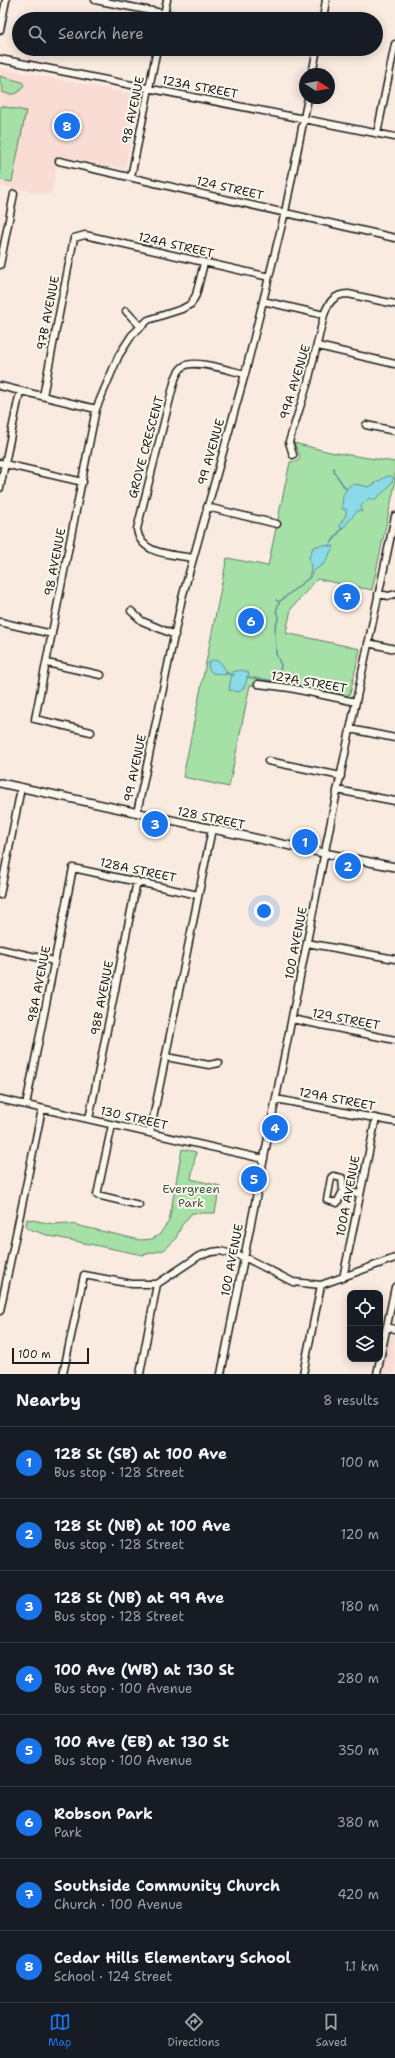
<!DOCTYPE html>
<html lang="en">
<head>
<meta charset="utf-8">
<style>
	:root { --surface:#171b24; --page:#20242c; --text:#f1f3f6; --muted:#9ea1a6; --line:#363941; --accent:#1a73e8 }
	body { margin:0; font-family:"Shantell Sans",sans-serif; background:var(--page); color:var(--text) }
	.controls { position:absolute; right:12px; bottom:12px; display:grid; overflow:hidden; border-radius:8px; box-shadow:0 2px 10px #0003 }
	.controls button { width:36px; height:36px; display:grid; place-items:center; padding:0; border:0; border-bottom:1px solid var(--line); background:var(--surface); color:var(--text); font:20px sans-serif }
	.compass { position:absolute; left:299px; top:68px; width:36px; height:36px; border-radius:50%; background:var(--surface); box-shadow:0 2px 10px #0003; rotate:101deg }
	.scale { position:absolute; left:12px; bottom:10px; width:77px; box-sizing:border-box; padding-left:4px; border:2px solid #1c1c1c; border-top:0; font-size:11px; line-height:14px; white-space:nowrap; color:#1c1c1c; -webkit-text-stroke:3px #fbf7ec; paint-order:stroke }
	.you { position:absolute; left:264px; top:911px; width:14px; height:14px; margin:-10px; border:3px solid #fff; border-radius:50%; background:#1a73e8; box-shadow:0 0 0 6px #1a73e833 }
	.badge { display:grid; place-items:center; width:26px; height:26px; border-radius:50%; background:var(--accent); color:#fff; font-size:13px; font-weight:700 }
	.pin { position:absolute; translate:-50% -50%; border:2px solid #fff; box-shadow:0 1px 4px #0006 }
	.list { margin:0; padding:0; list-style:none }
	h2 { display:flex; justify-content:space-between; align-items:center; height:52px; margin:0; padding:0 16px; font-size:17px }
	h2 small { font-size:13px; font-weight:400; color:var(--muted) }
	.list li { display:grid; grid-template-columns:26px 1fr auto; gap:12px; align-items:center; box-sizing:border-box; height:72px; padding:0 16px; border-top:1px solid var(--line) }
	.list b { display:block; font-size:15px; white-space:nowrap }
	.list p { margin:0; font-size:13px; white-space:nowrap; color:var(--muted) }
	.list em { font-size:13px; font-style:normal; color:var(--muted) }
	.icon { flex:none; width:22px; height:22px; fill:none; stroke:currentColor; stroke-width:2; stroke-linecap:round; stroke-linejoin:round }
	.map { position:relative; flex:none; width:395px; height:1374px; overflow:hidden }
	.search { position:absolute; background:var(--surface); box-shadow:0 2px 10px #0003; left:12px; right:12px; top:12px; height:44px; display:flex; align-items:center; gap:10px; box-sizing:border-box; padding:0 14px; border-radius:22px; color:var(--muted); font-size:15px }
	.sheet { height:628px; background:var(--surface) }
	nav { display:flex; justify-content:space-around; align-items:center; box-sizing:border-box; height:56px; border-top:1px solid var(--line); background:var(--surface); font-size:11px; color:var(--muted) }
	nav a { display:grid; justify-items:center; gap:2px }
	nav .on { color:var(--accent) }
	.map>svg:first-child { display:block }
</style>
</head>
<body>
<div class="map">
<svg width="395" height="1374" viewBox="0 0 395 1374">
	<rect width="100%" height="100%" fill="#faebe1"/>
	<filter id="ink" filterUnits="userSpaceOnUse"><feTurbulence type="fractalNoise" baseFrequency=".025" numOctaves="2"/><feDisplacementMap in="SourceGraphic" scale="8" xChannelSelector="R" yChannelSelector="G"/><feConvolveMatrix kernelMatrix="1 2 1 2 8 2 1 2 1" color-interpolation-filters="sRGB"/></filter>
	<g filter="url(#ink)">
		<path fill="#f9ddd4" d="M0,68L139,95L125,169L59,156L51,195L0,186Z
			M394,1329L395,1374H381L389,1334Z"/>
		<path fill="#a5e1a7" stroke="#607e62" d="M0,76L22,82L24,85C19,95 12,96 2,92L3,87L0,85Z
			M0,106L26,111L12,182L0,180Z
			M294,443L330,452L395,462V484L372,590L317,579L291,609L286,633L360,649L350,694L345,696L271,682L269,688L250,685L229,787L183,777L227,558L268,566L290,462L298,461L300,457Z
			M182,1149L196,1152L191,1179L220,1186L215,1213H192L182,1225L175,1240L164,1250L143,1255L50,1236L26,1228L27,1219L53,1224L67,1223L140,1240L152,1239L159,1235L169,1221Z"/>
		<path fill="#8bdae8" stroke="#5f8e96" d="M387,476H392L394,479L386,490L374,500L369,498L361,506L362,512L358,510L343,528L339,526L346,515V509H342L343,495L349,486L356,484L369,487Z
			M322,545L334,546L324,564L313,571L309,579L311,568L309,558L313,547Z
			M213,660C223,660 221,667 227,671L226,675L213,673L209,670L208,663Z
			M242,670L249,673L244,688L239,692L229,690L232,672Z"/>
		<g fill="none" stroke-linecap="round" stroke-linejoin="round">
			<path stroke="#5f8e96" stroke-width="1.5" d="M334,468V472L346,489
				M329,546L342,528
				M279,602L310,577
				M226,673L234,675
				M247,677L274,681L279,675L281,665L276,654L275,627L279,617L276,612L279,602L276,600"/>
			<defs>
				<path id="minor" d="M95,0L193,19
					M163,19L167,0
					M323,19L326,0
					M0,30L6,0
					M0,59L395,137
					M312,74L317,49
					M377,134L395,44
					M59,161L395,238
					M131,177L157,49
					M0,265L14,194
					M263,301L324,315C328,303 334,294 348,294L395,304
					M126,311L140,326
					M318,346L395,364
					M0,386L96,409
					M43,396L74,238L85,235L269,277
					M366,425L395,431
					M293,455L289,442L308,382L324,315
					M0,463L83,482
					M0,488L20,391
					M207,507L277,524
					M193,558C172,554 140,555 137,529L175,379C177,374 179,369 184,366C195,359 231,371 245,374
					M378,594L389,596L395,594
					M131,611L142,621L175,635
					M0,622L52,634
					M368,643L395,649
					M47,663L101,675
					M258,684L290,688L356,702
					M350,729L395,738
					M91,732L35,719L96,409L119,355L132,335L148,320L182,309L191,304L196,295L204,263
					M268,761L341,776
					M337,790L395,801
					M137,813L182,598L245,374L285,212L308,98
					M0,895L21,788
					M307,943L395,959
					M0,949L54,961
					M292,1019L395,1040
					M166,1057L209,1065L219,1063
					M0,1099L264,1159
					M276,1099L395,1122
					M26,1105L73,868L198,895
					M89,1119L137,881
					M112,1125L97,1195L139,1205
					M150,1133L212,829
					M343,1191L337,1203L327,1200L331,1178L333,1176L342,1178L343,1191L360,1194
					M343,1278L376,1118
					M0,1311L42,1109
					M387,1327L395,1329
					M63,1374L84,1275L132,1284H157L199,1256L212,1252L220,1251L244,1257L293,1282L321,1285L395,1258
					M140,1374L157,1284
					M221,1374L333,811L395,516
					M303,1374L321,1285
					M377,1374L395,1287"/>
				<path id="major" d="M0,783L319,852L395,867"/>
			</defs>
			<use href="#minor" stroke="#1c1c1c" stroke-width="9"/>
			<use href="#major" stroke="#1c1c1c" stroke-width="10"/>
			<use href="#minor" stroke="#fbf7ec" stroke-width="6"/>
			<use href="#major" stroke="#fbf7ec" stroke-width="7"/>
		</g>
	</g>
	<g text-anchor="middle" stroke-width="4" stroke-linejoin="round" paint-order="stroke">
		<g font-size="12" fill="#1c1c1c" stroke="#fbf7ec">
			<text transform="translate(200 87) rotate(11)" y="4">123A STREET</text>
			<text transform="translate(133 110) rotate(-78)" y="4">98 AVENUE</text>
			<text transform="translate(230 188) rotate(13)" y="4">124 STREET</text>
			<text transform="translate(176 245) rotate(13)" y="4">124A STREET</text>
			<text transform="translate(48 313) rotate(-79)" y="4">97B AVENUE</text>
			<text transform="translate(295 382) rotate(-73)" y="4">99A AVENUE</text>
			<text transform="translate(146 447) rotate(-75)" y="4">GROVE CRESCENT</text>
			<text transform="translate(211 452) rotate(-74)" y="4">99 AVENUE</text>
			<text transform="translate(55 562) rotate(-79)" y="4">98 AVENUE</text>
			<text transform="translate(309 682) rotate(10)" y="4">127A STREET</text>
			<text transform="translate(135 768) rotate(-78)" y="4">99 AVENUE</text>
			<text transform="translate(211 818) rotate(12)" y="4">128 STREET</text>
			<text transform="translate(138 870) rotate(12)" y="4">128A STREET</text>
			<text transform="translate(296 943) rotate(-79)" y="4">100 AVENUE</text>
			<text transform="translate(39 984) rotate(-79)" y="4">98A AVENUE</text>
			<text transform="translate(102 998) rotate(-79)" y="4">98B AVENUE</text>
			<text transform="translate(346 1019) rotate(11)" y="4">129 STREET</text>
			<text transform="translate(337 1099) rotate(11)" y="4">129A STREET</text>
			<text transform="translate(134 1118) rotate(13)" y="4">130 STREET</text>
			<text transform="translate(348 1196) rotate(-79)" y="4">100A AVENUE</text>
			<text transform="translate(232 1260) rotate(-79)" y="4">100 AVENUE</text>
		</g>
		<g font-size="12" fill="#455746" stroke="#fbf7ec">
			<text x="191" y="1193">Evergreen<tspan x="191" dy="14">Park</tspan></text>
		</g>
	</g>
</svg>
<div class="controls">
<button><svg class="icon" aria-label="locate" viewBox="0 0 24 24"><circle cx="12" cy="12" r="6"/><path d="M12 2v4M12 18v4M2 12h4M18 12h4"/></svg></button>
<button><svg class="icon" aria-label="layers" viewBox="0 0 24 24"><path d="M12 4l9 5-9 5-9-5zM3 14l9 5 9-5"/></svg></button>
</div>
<svg class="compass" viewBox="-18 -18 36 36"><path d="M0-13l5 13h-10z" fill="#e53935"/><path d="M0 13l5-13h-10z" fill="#9ea1a6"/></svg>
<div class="scale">100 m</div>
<div class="you"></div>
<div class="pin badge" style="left:305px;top:842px">1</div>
<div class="pin badge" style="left:348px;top:866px">2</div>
<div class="pin badge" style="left:155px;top:824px">3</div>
<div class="pin badge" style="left:275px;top:1128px">4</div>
<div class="pin badge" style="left:254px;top:1179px">5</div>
<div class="pin badge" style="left:251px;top:621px">6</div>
<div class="pin badge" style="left:347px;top:597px">7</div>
<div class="pin badge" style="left:67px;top:126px">8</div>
<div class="search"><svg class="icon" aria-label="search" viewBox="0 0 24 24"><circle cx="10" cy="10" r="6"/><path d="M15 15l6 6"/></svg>Search here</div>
</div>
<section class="sheet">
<h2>Nearby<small>8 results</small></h2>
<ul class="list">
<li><span class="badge">1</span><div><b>128 St (SB) at 100 Ave</b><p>Bus stop · 128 Street</p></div><em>100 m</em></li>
<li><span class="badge">2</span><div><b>128 St (NB) at 100 Ave</b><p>Bus stop · 128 Street</p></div><em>120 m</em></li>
<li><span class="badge">3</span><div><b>128 St (NB) at 99 Ave</b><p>Bus stop · 128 Street</p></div><em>180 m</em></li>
<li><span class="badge">4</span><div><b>100 Ave (WB) at 130 St</b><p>Bus stop · 100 Avenue</p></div><em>280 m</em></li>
<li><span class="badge">5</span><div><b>100 Ave (EB) at 130 St</b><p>Bus stop · 100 Avenue</p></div><em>350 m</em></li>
<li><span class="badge">6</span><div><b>Robson Park</b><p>Park</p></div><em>380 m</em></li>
<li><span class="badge">7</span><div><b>Southside Community Church</b><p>Church · 100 Avenue</p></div><em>420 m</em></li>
<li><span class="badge">8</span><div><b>Cedar Hills Elementary School</b><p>School · 124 Street</p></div><em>1.1 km</em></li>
</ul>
</section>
<nav>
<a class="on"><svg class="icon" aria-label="map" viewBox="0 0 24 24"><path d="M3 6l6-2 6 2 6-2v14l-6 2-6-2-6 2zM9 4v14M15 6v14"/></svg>Map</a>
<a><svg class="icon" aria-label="directions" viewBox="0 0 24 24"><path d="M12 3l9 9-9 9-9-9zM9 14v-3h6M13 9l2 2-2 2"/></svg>Directions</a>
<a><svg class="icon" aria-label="saved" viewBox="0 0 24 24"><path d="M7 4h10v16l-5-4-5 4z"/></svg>Saved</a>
</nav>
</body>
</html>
